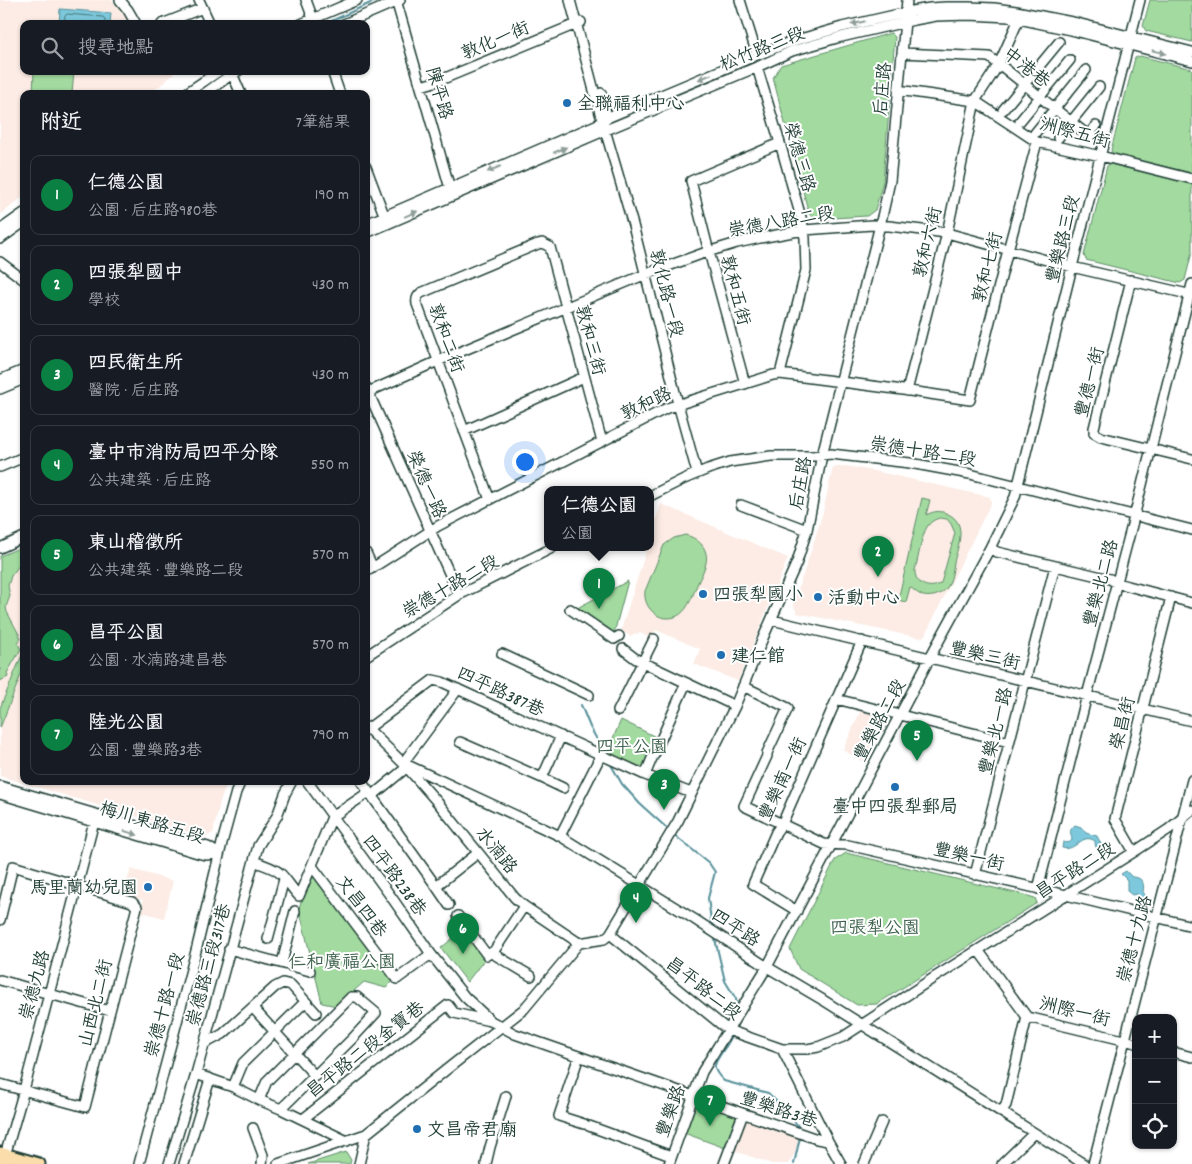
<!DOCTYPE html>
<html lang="zh-TW">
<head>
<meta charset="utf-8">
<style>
	:root { --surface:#171b24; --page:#242831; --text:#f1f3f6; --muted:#9ea1a6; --line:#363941; --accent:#0b8043 }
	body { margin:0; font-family:Dekko,"LXGW WenKai TC",sans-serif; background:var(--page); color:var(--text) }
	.controls { position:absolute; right:15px; bottom:15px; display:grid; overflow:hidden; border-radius:10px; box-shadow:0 1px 4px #0004 }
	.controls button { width:45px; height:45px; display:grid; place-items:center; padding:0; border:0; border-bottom:1px solid var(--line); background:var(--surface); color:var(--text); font:25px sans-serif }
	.you { position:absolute; left:524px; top:461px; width:18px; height:18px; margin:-12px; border:4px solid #fff; border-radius:50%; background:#1a73e8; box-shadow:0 0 0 8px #1a73e833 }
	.badge { display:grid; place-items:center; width:32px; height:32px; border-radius:50%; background:var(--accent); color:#fff; font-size:16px; font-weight:700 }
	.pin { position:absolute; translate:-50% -41px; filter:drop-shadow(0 1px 2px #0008) }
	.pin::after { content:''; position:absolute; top:26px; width:18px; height:15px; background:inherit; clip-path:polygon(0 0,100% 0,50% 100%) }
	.popup { position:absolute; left:544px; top:486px; width:110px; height:65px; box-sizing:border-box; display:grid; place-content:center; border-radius:10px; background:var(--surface); filter:drop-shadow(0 1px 4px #0005); font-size:16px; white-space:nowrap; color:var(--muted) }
	.popup b { font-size:19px; color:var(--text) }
	.popup::after { content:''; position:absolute; left:50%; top:100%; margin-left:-10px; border:10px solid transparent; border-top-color:var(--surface) }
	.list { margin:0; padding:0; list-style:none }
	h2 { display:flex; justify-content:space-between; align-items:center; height:65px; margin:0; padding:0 20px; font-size:21px }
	h2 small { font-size:16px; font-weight:400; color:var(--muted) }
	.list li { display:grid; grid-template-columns:32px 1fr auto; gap:15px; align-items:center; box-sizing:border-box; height:80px; margin:0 10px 10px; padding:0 10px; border:1px solid var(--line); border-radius:10px }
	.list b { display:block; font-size:19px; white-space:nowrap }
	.list p { margin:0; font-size:16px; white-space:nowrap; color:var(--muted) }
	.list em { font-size:16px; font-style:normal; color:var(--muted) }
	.icon { flex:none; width:28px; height:28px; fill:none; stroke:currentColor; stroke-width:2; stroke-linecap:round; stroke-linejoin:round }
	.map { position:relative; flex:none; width:1192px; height:1164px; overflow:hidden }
	.search { position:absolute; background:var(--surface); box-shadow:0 1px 4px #0004; left:20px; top:20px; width:350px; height:55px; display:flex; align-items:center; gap:12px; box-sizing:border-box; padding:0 18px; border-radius:10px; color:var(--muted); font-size:19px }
	.panel { position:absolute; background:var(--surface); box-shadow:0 1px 4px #0004; left:20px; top:90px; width:350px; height:695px; border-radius:10px }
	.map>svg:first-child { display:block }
</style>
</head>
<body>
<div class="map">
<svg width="1192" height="1164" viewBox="0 0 1192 1164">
	<rect width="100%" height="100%" fill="#fff"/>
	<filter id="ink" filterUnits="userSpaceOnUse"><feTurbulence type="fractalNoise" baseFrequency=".02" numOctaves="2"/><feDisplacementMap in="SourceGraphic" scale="10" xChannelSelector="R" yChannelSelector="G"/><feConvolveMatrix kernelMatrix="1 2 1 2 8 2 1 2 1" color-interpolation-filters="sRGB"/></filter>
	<g filter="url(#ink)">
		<path fill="#fcece5" d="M0,0H112L132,24H24V71H172L174,74L150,94H24V196L0,215Z
			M846,466L879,472L990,497L991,503L925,635L921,638L797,613L793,604L811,551L823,512L833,467Z
			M661,504L788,558L738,681L694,664L700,649L656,630L651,639L640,633L633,634L631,637L621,630L647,548H650V537Z
			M24,561V781H228L220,802L213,833L205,837L0,776V681L8,677L7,673L21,649L17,644L21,638L7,612L6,607L10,596L8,586L11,576L21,563Z
			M861,710L885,716L887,720L865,763L843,750Z
			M131,869L173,881L164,918L141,912L143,900L123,894Z
			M746,1118L796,1136L799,1139V1143L798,1148L788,1164H772L732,1150Z"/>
		<path fill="#a2da9f" stroke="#608c6a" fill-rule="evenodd" d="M1150,0H1192V42L1146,31L1143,26Z
			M891,33L895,37L883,182L875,210L867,216L816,219L809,214L773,78L781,65Z
			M1140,56L1192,69V173L1113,154L1111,150L1135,58Z
			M34,71H74L72,94H33Z
			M1110,164L1192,184V252L1185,280L1180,283L1086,260L1084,255L1107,166Z
			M922,498L930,500L926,515C934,511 940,510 948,514C968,523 958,546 954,562C953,569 952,577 949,584C945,594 933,598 923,596C918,594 914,590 910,587L906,602L898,600ZM940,518L947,519L951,524L955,533L941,583C930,591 914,584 915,570C918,560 922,534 927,527C930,522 935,519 940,518Z
			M685,535C699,538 709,549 706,563C704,571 700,578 697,585C691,599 686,618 668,618C662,618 657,616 653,612C647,607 644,599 645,591L664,545L674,538Z
			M24,546V561L21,563L11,576L8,586L10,596L6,607L7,612L21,638L18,644L21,649L7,673L8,677L0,681V556Z
			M628,581L613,637L578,612L579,607Z
			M24,650V667L0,728V708Z
			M621,720L658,738L642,770L606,754Z
			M846,853L1028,896L1035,898L1037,903L877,1004L857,1005L799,969L790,949L835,860Z
			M316,875L394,980L386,988L364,982L337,1006L322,1003L299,908L309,877Z
			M464,929L484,960L467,982L441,948Z
			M699,1101L735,1114L736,1119L725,1148L684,1133L695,1103Z
			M346,1152L351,1160L350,1164H308Z"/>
		<path fill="#7dc8dc" stroke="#579099" d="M60,9L111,13L110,24H59Z
			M1075,825L1081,827L1086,833L1097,836L1102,846L1110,854L1108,858H1104C1099,853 1095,849 1095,841C1081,832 1077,852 1062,848L1063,842C1067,843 1070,843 1072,840C1071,832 1068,831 1075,825Z
			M1126,871L1132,877C1142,877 1145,883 1143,892L1148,899L1141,901L1137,894L1132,895L1127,891V880L1121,874Z"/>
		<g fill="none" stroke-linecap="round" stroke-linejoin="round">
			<path stroke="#457577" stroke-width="1" d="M64,24L65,16L67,14L103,17L105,19V24"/>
			<path stroke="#579099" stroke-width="2" d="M325,24L377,0
				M581,705L590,727L604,752
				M610,763L622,784L640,804L669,830
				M674,835L709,863L715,872L708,898L712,928
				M714,935L725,981L736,999L737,1009
				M735,1030L739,1021V1018
				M733,1034C730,1039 728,1044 724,1049C715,1063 709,1067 724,1081L768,1093L784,1109L798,1126L799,1130
				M794,1164L800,1137"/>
			<defs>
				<path id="minor" d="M120,0L128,10L136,24
					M199,0L210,24
					M306,0L315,24
					M396,0L451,192
					M570,0L600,113L633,225L678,404L697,473
					M740,0L757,55
					M162,24L203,8
					M301,24L357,0
					M344,24L400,0
					M902,53L989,57L999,64L1090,137
					M757,67L780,143L802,221L805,238L806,270L780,374
					M231,71L241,94
					M332,71L340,94
					M421,86L438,81L581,22
					M898,90L975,101L1037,142L1101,156L1192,179
					M601,93L606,113L603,122
					M185,94L219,71
					M204,94L232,74L238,71
					M1003,110L1059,42
					M1020,121L1070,60
					M1035,133L1086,70
					M1088,135L1096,126
					M1058,138L1099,87
					M366,167L386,220
					M366,224L603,122L609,117L757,55L790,42L842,27L912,11L930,8L946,7H969L994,8L1016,11L1077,23L1192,52
					M0,230L24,213
					M366,233L606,130L757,67L792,51L837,38L914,20L936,16L969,15L1009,17L1075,31L1192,61
					M0,239L24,222
					M0,262L24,280
					M1131,280L1094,428V433L1101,437L1192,459
					M0,380L24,370
					M745,384L709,252L691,181L780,143
					M366,387L459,595
					M0,389L24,379
					M907,391L947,233L975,101L999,64L1019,19
					M366,393L438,361L646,274L704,253L737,243L760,238L804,230L872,225L889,226L947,233L1072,267L1192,295
					M464,431L584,377
					M0,467L24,457
					M650,496L684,479L708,469L730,462L771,456H812L831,454L910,463L970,474L1192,530
					M490,500L417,304C416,299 417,296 421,293L538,244L542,243L550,247L602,442
					M741,505L807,530
					M0,548L24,537
					M990,548L997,552L1110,579L1117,583L1192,603
					M366,553L373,568
					M366,572L438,526L667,408L773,375L780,374L903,390L970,400L1008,250L1037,142
					M570,609L614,639L619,636
					M772,620L1192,721
					M623,649L636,659L735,706
					M502,654L589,695
					M366,656L459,595L552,548
					M743,686L788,708L767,753V756L744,806L824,844L848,845L1066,895L1192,926
					M458,689L403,763L439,804L515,898L524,906L579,943
					M836,699L1009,742
					M618,711L654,639
					M366,727L403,763L560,836L694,919L767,967L823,1000L1084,1164
					M366,730L433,680L442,682L645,775L691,793
					M460,742L542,778L561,736
					M654,755L686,683
					M645,775L653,756
					M542,778L563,788
					M307,781L392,898L431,954L465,997L491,1021L515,1034L817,1139L828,1141
					M361,781L436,886L478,853
					M0,786L208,847L219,854
					M0,794L201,854L205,855L219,854
					M372,796L406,768
					M560,836L601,755
					M1134,852L1115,819L1171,597
					M259,863C266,866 275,868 281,874C287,880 292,889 299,896L332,817L369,792
					M312,866L397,979L431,954
					M975,875L1055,566
					M436,886L449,905
					M1038,889L1085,703L1132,525L1192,284
					M797,911L753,884L776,832L782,824L862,641
					M458,916L487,955L494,951L524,906
					M0,920L13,866L132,902L137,907L85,1107L0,1084
					M610,934L728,1030L782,1049H807L818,1047L843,1037L935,977L1134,852L1169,829L1192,810
					M268,939L284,879
					M229,949L310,971
					M978,950L1027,1017L1136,1043
					M492,953L531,976
					M282,963L295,911
					M0,980L110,1011
					M253,1008L315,1076
					M204,1044L223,1034L275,987L283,983L291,985L316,1013
					M782,1049L828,1141L841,1164
					M1173,1052L1192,1057
					M579,1056L559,1116L584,1124
					M196,1074L233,1087L259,1100L281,1109L347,1141
					M233,1087L243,1063L305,1002
					M259,1100L267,1081L351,997H357L376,1013L352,1039L281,1109
					M1001,1112L1006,1105L1027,1017
					M303,1119L448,1005L454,1013L490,1021
					M589,1126L671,1156
					M253,1128L263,1155L262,1164
					M4,1159L24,1090L96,814
					M139,1164L197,947L222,843L236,792L241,781
					M169,1164L196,1074L258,846L277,816L285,794L292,781
					M184,1164L210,1079
					M278,1164L366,1134L451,1066L524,1009L579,943L604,939L610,934L678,821L735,706L763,638L797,562L807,530L822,455L882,217L890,181L907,0
					M359,1164L366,1134
					M486,1164L490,1147L506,1096
					M669,1164L702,1072L767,967L935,648L990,548L1015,497L1072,267L1140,0
					M724,1164L743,1114
					M864,1164L882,1122
					M1002,1164L1034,1133
					M1093,1164L1192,780"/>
				<path id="major" d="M0,1153L39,1164
					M0,1163L5,1164"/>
			</defs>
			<use href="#minor" stroke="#1f3d34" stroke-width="12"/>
			<use href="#major" stroke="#1f3d34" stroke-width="15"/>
			<use href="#minor" stroke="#fff" stroke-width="9"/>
			<use href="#major" stroke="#faddab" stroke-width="11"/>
		</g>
		<defs><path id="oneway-solid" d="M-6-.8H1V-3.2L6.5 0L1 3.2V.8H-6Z" transform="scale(1.25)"/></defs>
		<g fill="#8f9e9a">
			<use href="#oneway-solid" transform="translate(858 23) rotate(167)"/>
			<use href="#oneway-solid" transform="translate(1159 52) rotate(14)"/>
			<use href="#oneway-solid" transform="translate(705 77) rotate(158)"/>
			<use href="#oneway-solid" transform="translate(560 150) rotate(-23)"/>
			<use href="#oneway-solid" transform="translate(494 169) rotate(157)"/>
			<use href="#oneway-solid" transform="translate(411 214) rotate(-23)"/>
			<use href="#oneway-solid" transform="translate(131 833) rotate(17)"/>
		</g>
	</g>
	<g fill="#1f6fb2" stroke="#fff" stroke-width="2">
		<circle cx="567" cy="103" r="5"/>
		<circle cx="703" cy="594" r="5"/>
		<circle cx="818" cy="597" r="5"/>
		<circle cx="721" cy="655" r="5"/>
		<circle cx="895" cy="787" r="5"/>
		<circle cx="148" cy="887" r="5"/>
		<circle cx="417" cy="1129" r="5"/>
	</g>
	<g text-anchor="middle" stroke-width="4" stroke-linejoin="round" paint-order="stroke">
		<g font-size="18" fill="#1f3d34" stroke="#fff">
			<text transform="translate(495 40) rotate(-23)" y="6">敦化一街</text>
			<text transform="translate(762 48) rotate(-22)" y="6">松竹路三段</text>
			<text transform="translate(1027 67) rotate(38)" y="6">中港巷</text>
			<text transform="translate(882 89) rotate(-85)" y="6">后庄路</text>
			<text transform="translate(440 93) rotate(74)" y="6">陳平路</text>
			<text transform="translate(1075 132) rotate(15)" y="6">洲際五街</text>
			<text transform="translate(800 157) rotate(74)" y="6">榮德三路</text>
			<text transform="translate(781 221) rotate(-10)" y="6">崇德八路二段</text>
			<text transform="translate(1062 239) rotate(-76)" y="6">豐樂路三段</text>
			<text transform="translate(927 242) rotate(-77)" y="6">敦和六街</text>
			<text transform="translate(987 267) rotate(-76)" y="6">敦和七街</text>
			<text transform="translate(736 290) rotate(75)" y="6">敦和五街</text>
			<text transform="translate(667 293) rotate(76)" y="6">敦化路一段</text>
			<text transform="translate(447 338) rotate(70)" y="6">敦和二街</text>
			<text transform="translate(591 340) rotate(75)" y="6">敦和三街</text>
			<text transform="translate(1089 382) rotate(-76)" y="6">豐德一街</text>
			<text transform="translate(646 403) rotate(-26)" y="6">敦和路</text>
			<text transform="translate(923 451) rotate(9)" y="6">崇德十路二段</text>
			<text transform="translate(800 483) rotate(-79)" y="6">后庄路</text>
			<text transform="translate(427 484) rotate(66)" y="6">榮德一路</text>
			<text transform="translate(1100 583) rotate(-75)" y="6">豐樂北二路</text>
			<text transform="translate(450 586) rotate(-30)" y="6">崇德十路二段</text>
			<text transform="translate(985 655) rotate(13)" y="6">豐樂三街</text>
			<text transform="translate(501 691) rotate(25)" y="6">四平路387巷</text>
			<text transform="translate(879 720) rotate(-62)" y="6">豐樂路二段</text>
			<text transform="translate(1122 723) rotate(-76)" y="6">榮昌街</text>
			<text transform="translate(995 731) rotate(-76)" y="6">豐樂北一路</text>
			<text transform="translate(782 779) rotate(-65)" y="6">豐樂南一街</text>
			<text transform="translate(152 822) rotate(16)" y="6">梅川東路五段</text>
			<text transform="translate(497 850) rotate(51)" y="6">水湳路</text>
			<text transform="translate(969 856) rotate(13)" y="6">豐樂一街</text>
			<text transform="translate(1075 870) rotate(-32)" y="6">昌平路二段</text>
			<text transform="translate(395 875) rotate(54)" y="6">四平路238巷</text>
			<text transform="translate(362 906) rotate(53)" y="6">文昌四巷</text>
			<text transform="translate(736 927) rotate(33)" y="6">四平路</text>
			<text transform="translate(1134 939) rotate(-75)" y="6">崇德十九路</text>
			<text transform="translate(208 965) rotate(-75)" y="6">崇德路三段317巷</text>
			<text transform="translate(34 985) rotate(-75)" y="6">崇德九路</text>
			<text transform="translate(704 988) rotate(38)" y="6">昌平路二段</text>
			<text transform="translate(95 1003) rotate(-76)" y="6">山西北二街</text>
			<text transform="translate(164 1005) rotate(-75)" y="6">崇德十路一段</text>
			<text transform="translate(1075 1011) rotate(14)" y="6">洲際一街</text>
			<text transform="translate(365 1049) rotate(-38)" y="6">昌平路二段金寶巷</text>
			<text transform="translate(779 1109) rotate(18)" y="6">豐樂路3巷</text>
			<text transform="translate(670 1111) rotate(-70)" y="6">豐樂路</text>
		</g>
		<g font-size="18" fill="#1f3d34" stroke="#fff" text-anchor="start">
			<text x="577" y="109">全聯福利中心</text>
			<text x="713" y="600">四張犁國小</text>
			<text x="828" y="603">活動中心</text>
			<text x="731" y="661">建仁館</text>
			<text x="895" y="812" text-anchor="middle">臺中四張犁郵局</text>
			<text x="138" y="893" text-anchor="end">馬里蘭幼兒園</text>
			<text x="427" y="1135">文昌帝君廟</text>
		</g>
		<g font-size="18" fill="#40644f" stroke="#fff">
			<text x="632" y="752">四平公園</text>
			<text x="875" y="933">四張犁公園</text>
			<text x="342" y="967">仁和廣福公園</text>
		</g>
	</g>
</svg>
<div class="controls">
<button>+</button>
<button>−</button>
<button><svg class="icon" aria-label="locate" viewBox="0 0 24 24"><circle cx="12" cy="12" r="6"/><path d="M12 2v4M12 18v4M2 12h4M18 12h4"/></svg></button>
</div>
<div class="you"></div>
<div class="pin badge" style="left:599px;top:609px">1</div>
<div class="popup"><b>仁德公園</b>公園</div>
<div class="pin badge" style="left:878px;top:577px">2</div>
<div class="pin badge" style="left:664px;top:810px">3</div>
<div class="pin badge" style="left:636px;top:923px">4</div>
<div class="pin badge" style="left:917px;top:761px">5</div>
<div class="pin badge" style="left:463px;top:954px">6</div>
<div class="pin badge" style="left:710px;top:1126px">7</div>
<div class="search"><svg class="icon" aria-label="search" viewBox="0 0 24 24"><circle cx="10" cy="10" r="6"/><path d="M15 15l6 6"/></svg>搜尋地點</div>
<section class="panel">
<h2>附近<small>7筆結果</small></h2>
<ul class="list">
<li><span class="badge">1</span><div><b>仁德公園</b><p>公園 · 后庄路980巷</p></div><em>190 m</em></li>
<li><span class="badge">2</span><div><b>四張犁國中</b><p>學校</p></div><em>430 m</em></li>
<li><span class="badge">3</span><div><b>四民衛生所</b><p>醫院 · 后庄路</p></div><em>430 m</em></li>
<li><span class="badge">4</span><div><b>臺中市消防局四平分隊</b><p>公共建築 · 后庄路</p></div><em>550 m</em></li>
<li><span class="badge">5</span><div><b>東山稽徵所</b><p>公共建築 · 豐樂路二段</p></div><em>570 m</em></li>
<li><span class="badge">6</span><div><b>昌平公園</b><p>公園 · 水湳路建昌巷</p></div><em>570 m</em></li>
<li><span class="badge">7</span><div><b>陸光公園</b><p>公園 · 豐樂路3巷</p></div><em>790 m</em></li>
</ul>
</section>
</div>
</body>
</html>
